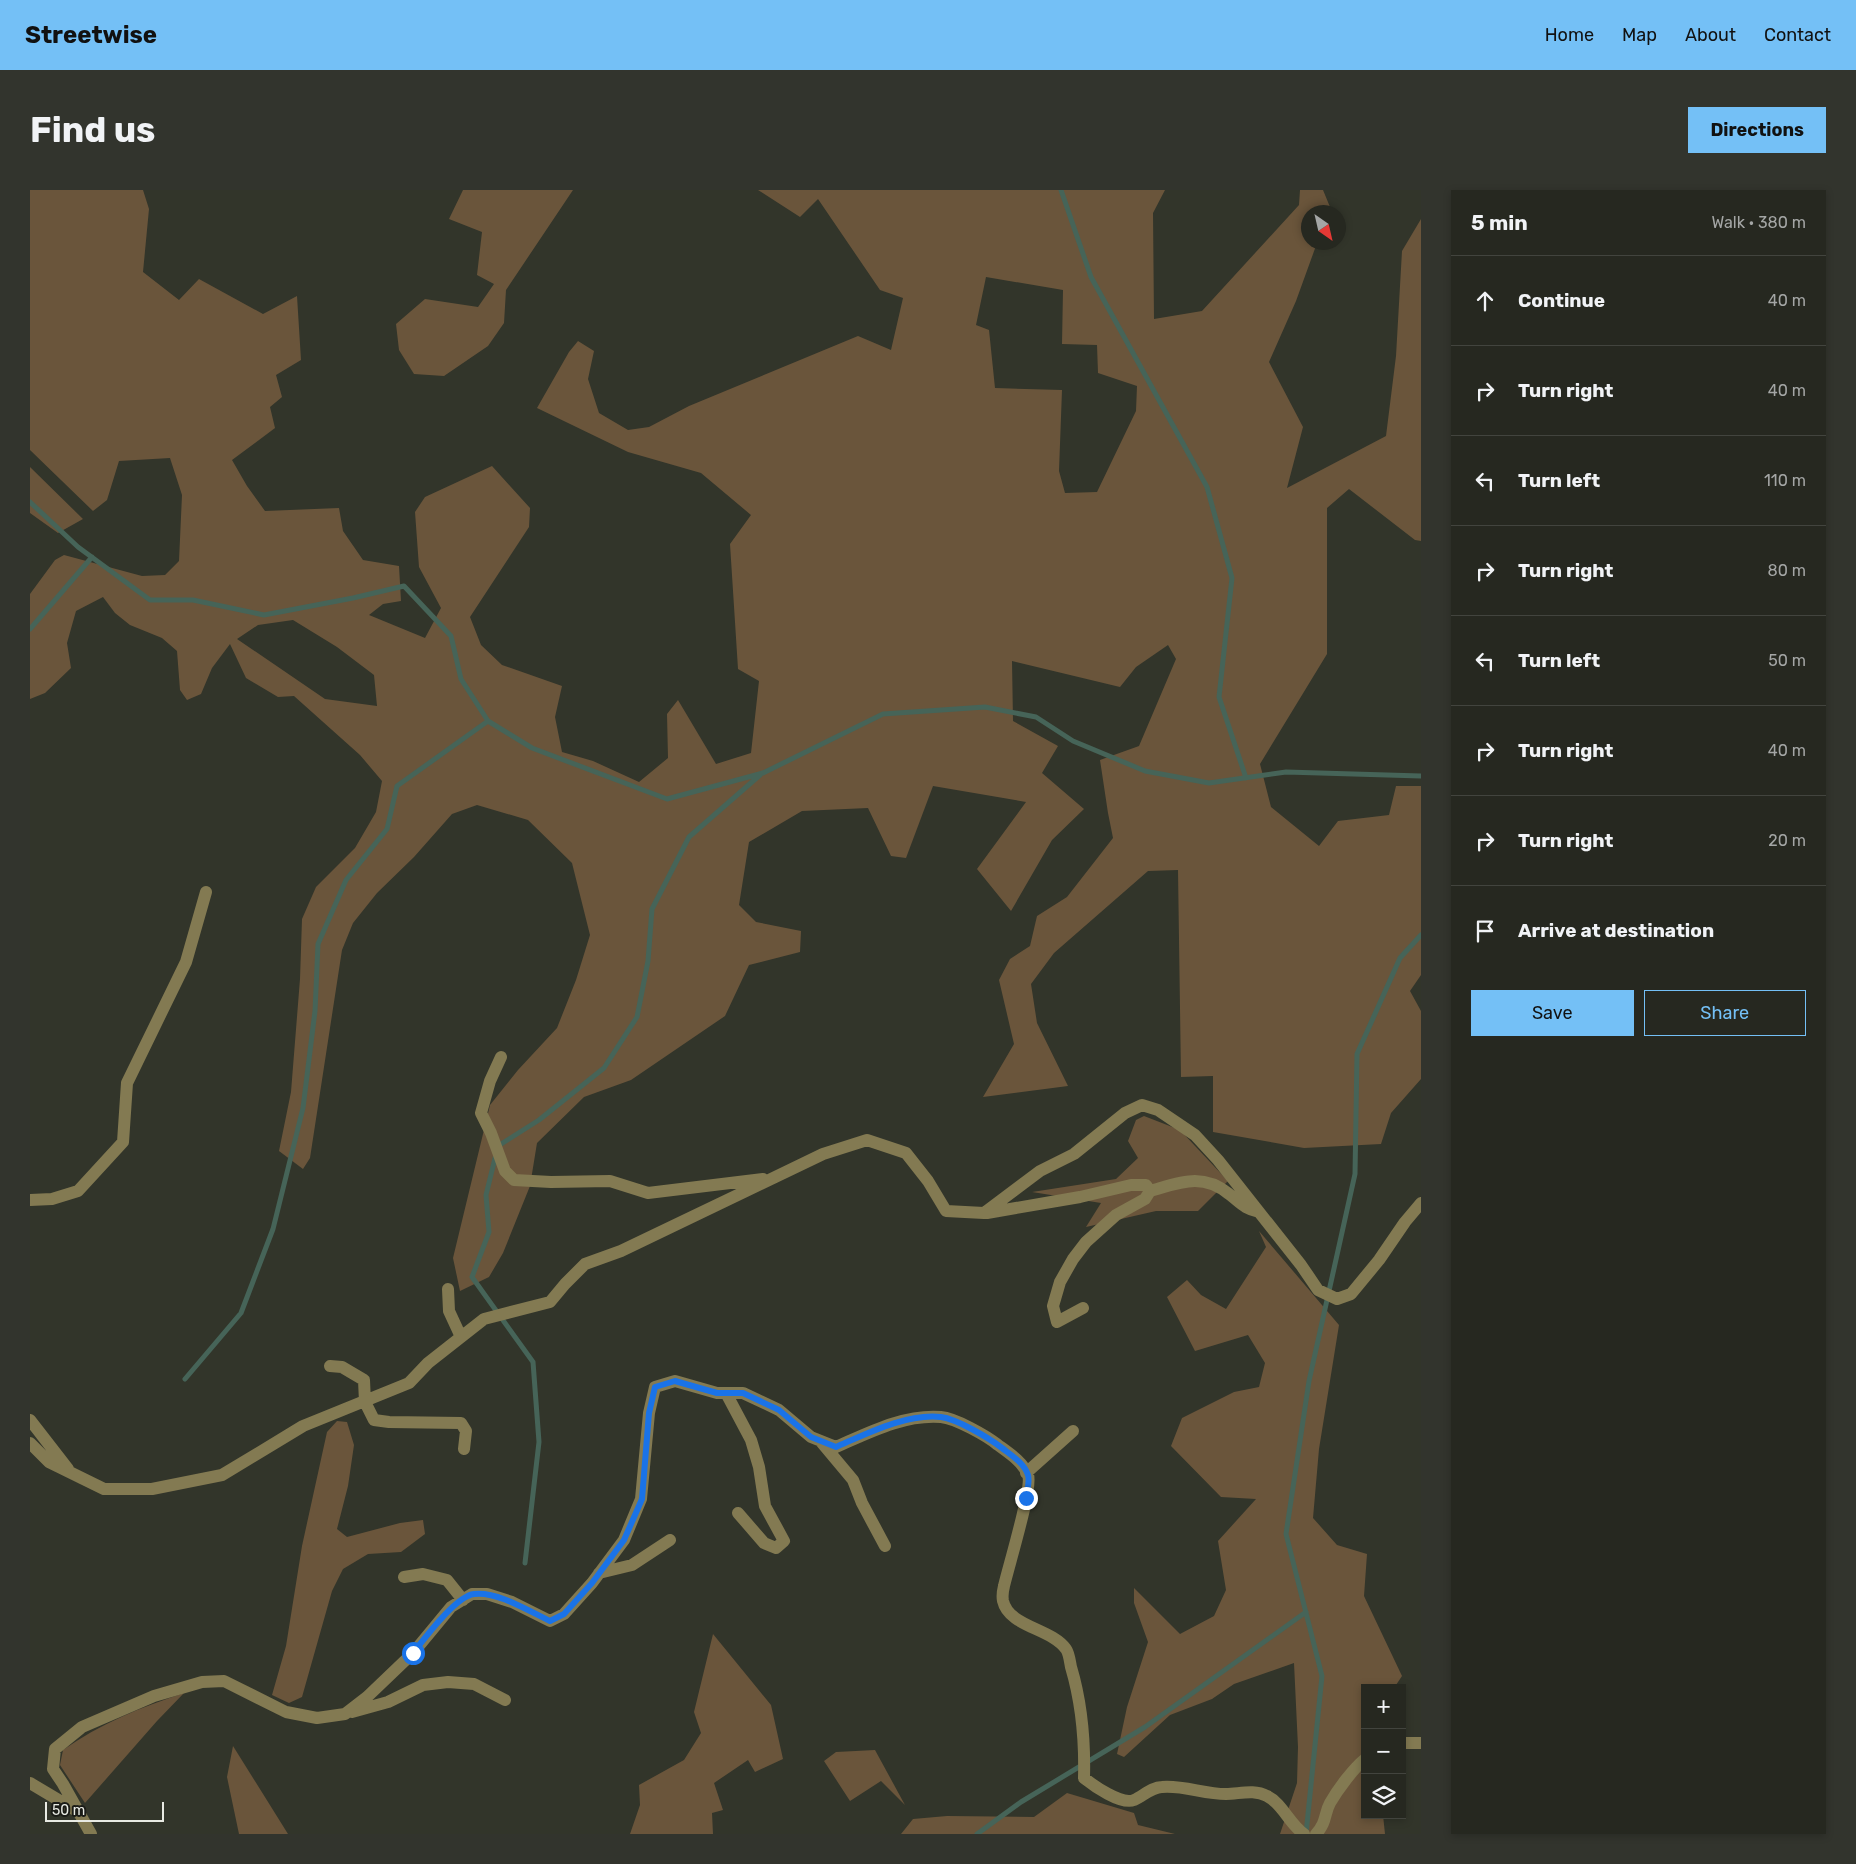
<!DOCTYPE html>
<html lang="en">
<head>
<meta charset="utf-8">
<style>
	:root { --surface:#262820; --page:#32342d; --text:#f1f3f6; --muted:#a4a6a5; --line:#42443e; --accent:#74c0f6 }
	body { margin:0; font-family:Rubik,sans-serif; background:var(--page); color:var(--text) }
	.controls { position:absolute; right:15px; bottom:15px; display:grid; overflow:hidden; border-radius:0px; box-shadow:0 2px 8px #0003 }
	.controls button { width:45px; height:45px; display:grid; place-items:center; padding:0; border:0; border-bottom:1px solid var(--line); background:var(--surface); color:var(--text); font:25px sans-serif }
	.compass { position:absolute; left:1271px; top:15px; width:45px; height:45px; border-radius:50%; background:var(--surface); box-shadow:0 2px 8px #0003; rotate:146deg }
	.scale { position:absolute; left:15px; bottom:12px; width:119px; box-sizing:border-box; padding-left:5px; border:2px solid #e8eae3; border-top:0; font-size:14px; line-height:18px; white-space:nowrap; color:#e8eae3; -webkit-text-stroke:4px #1b1c17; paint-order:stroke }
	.stop { position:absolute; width:15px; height:15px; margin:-11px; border:4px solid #1a73e8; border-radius:50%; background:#fff }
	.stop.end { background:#1a73e8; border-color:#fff; box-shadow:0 1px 5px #0008 }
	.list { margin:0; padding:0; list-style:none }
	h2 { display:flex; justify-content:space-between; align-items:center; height:65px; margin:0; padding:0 20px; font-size:21px }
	h2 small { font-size:16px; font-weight:400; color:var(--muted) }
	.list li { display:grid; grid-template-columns:32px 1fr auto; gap:15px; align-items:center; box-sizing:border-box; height:90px; padding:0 20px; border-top:1px solid var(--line) }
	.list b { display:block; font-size:19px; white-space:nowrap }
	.list em { font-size:16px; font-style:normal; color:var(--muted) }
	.actions { display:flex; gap:10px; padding:15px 20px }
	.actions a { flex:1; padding:11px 0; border:1px solid var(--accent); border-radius:0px; text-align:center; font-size:18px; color:var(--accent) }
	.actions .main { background:var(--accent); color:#111 }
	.icon { flex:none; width:28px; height:28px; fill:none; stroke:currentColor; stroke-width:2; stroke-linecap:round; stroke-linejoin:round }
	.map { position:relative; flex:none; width:1391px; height:1644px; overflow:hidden; border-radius:0px }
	header { display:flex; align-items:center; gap:30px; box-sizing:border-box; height:70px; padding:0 25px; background:var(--accent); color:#111 }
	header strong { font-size:24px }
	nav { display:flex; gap:28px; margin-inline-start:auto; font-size:18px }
	.intro { display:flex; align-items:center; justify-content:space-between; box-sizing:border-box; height:120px; padding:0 30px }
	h1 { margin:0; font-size:35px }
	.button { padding:12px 22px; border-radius:0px; background:var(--accent); color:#111; font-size:18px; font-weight:700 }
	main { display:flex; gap:30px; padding:0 30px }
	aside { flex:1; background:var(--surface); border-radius:0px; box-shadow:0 2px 8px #0003 }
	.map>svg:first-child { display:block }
</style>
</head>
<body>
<header>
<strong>Streetwise</strong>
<nav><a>Home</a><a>Map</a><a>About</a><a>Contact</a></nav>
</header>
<div class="intro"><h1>Find us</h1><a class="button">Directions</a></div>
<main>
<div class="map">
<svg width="1391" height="1644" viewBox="0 0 1391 1644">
	<rect width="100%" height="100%" fill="#32352a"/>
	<path fill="#6a553b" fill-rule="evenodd" d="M0,0H113L119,19L113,82L149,110L169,89L233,124L267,106L271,170L246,185L252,207L240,217L245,238L202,270L217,296L235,321L309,318L313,341L333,370L369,376L371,411L353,414L339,425L395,448L411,418L389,377L385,322L395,307L462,276L500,318L499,337L440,427L451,455L472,475L532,496L525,527L532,562L563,571L609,592L638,568L637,524L648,510L686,574L721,563L729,491L708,479L700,354L721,325L671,283L598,262L507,218L539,162L548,151L564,161L558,189L569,223L598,240L619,237L659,216L828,146L861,160L873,108L850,100L788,9L770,27L728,0H1135L1123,23L1124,129L1172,121L1269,15L1270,0H1293L1300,17L1298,22H1278V52L1287,53L1266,111L1239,172L1273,237L1257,298L1356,246L1366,166L1372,61L1391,29V351L1385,350L1319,299L1297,318V464L1230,574L1241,617L1289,656L1308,631L1359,625L1366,596H1391V785L1380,801L1391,821V889L1361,923L1351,954L1274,958L1183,942V886L1151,887L1148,680L1118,681L1024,763L1001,794L1007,833L1038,896L953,907L984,854L969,790L980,769L1000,756L1007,726L1037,707L1083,648L1078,623L1070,570L1109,556L1146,469L1138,455L1106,477L1090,497L982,471L983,531L1028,556L1012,583L1054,619L1022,650L981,721L947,679L996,612L903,596L876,668L861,666L838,618L772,621L719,652L709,715L726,732L771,741L770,762L719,775L695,826L601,890L554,907L507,953L500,996L473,1063L459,1087L430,1101L423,1068L460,915L488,880L527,838L546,790L560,745L542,673L498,630L447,615L422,624L384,667L347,703L323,733L312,760L280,968L273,979L249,961L261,902L270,789L272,729L286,697L325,658L346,622L352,591L330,565L264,506L248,507L216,488L200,454L182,478L171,504L157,510L150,500L147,461L132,448L100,435L85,423L73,407L46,421L37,453L41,478L15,503L0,509V404L25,370L34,365L112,386L135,385L149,371L152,305L140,268L89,271L77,310L63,321L0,260ZM956,87L1033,100L1032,154L1067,155L1068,183L1107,196L1106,221L1067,302L1035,303L1029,281L1032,200L965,198L959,140L946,135ZM263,430L307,457L344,485L347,516L295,509L207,449L228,435Z
		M433,0H543L476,100L474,133L458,156L414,186L384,184L369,160L366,134L395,109L448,117L464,94L447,85L452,42L419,29Z
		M0,277L53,329L28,343L0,323Z
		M1114,926L1150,940L1198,991L1168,1021H1126L1056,1037L1071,1013L1002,1002L1086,989L1108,968L1098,951L1106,930Z
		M1229,1041L1309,1135L1289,1259L1283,1328L1307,1355L1337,1364L1334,1406L1372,1486L1364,1498H1335V1625H1353L1355,1644H1250L1267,1593L1268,1557L1264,1473L1204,1494L1182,1509L1140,1525L1094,1567L1087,1564L1097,1517L1118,1452L1104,1413V1398L1150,1444L1184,1426L1196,1400L1188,1351L1226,1309L1191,1307L1141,1256L1152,1228L1204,1202L1229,1197L1235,1173L1218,1145L1165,1161L1137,1107L1157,1090L1171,1105L1196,1119L1236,1057Z
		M307,1231L317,1232L324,1255L318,1296L307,1339L317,1347L370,1333L393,1330L395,1344L371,1362L338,1364L313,1379L302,1401L272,1507L259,1513L242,1505L256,1456L272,1356L297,1242Z
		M683,1444L741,1515L753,1569L725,1582L718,1570L684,1593L693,1620L682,1623L683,1644H600L610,1615L609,1595L654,1570L671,1543L664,1522Z
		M154,1503L127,1531L55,1613L30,1575L33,1560C70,1534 111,1517 154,1503Z
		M203,1556L258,1644H209L197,1587Z
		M845,1560L875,1615L851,1591L820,1611L794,1571L806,1562Z
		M1037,1603L1104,1623L1108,1635L1145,1644H871L883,1629L917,1626L1004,1627Z"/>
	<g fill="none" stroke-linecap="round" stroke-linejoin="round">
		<path stroke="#466458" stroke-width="5" d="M1031,0L1061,87L1177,297L1202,388L1189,507L1216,588
			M0,312L48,357L120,410H163L234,425L323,408L374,396L421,446L431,489L458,531L502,558L637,609L733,583L853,524L955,517L1006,527L1043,551L1115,581L1179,593L1256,582L1391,586
			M0,439L62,367
			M155,1189L211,1123L243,1039L273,918L285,821L288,754L316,690L357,639L367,596L458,531
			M495,1373L509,1252L503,1172L442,1087L459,1042L456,1005L468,956L509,930L574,878L607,827L618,771L622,719L659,647L730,585
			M947,1644L991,1612L1115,1537L1276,1422
			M1276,1644L1292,1486L1256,1344L1279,1191L1325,984L1327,864L1370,768L1391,745"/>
		<path stroke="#837a52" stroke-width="12" d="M471,867L460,891L451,923L461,943L475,981L484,990L521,992L580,991L618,1003L733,989
			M1120,1001C1149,993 1172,982 1199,1004C1211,1013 1213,1018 1229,1022
			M0,1010L22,1009L48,1001L93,952L97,893L156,772L176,702
			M957,1023L1050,1007L1101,995H1116L1120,1001L1115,1009L1086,1025L1056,1052L1043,1069L1030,1092L1023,1116L1027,1132L1053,1118
			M418,1099L419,1121L431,1147
			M300,1176L312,1177L334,1190L335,1212L344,1230L359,1232L431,1233L436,1241L434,1259
			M696,1203L721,1250L729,1277L735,1316L754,1351L746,1358L734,1353L708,1323
			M0,1230L38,1279
			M0,1253L19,1272L74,1299H122L192,1285L273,1236L379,1193L398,1173L454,1129L520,1112L535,1094L555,1074L591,1061L793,964L837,950L876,963L898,991L916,1021L954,1023L1010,981L1044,964L1095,923L1112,915L1128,920L1165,945L1188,970L1271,1075L1288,1100L1307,1109L1321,1104L1349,1070L1375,1032L1391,1013
			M792,1253L823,1290L832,1313L855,1356
			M996,1283L1043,1241
			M569,1383L602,1375L640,1350
			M374,1387L393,1384L417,1390L433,1410
			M322,1522L358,1512L393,1495L418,1492L444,1494L475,1510
			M1372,1553H1391
			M0,1593L47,1621
			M61,1644L33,1594L23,1579L25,1559L52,1537L124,1506L172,1492L194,1491L256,1522L287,1528L315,1524L337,1507L383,1463L421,1417L442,1404H457L482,1412L520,1431L534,1424L562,1393L594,1350L611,1309L619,1223L625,1197L645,1191L687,1203H713L749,1220L781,1247L806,1257C838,1243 874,1224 911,1227C925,1228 957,1246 968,1255C979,1263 993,1272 998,1285C1003,1297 978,1378 974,1396C973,1400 972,1406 973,1411C979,1437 1021,1438 1036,1459C1039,1463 1040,1472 1041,1477C1052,1514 1055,1550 1054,1588C1064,1596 1091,1615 1104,1610C1113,1606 1122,1597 1132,1597C1153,1595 1174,1604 1196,1604C1209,1604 1224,1599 1237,1606C1252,1613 1260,1635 1274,1644
			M1286,1644C1297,1632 1294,1624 1300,1613C1308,1599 1323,1579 1335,1569"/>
	</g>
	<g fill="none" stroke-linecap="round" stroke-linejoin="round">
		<path stroke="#1a73e8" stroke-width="6" d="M383,1463C395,1448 426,1406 444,1404C467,1401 499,1421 520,1431L534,1424L562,1393L594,1350L612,1309L619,1223L625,1197L645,1191L687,1203H713L749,1220L781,1247L806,1257C836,1244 877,1223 911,1227C927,1229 959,1248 972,1258C981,1265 994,1273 998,1285C1000,1291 997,1301 996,1308"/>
	</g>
</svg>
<div class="controls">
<button>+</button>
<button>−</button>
<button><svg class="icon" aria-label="layers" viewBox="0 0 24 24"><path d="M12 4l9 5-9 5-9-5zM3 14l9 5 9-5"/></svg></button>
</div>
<svg class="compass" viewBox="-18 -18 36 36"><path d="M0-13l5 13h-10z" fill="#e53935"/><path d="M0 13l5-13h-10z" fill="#a4a6a5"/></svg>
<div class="scale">50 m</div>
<div class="stop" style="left:383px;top:1463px"></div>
<div class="stop end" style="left:996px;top:1308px"></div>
</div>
<aside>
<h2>5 min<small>Walk · 380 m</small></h2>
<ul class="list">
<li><svg class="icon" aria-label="ahead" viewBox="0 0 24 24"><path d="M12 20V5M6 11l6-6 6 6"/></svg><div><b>Continue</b></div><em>40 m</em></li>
<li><svg class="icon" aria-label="right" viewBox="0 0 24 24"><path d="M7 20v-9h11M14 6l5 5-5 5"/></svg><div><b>Turn right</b></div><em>40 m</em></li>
<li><svg class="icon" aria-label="left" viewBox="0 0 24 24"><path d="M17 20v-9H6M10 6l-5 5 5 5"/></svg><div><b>Turn left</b></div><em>110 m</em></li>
<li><svg class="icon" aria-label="right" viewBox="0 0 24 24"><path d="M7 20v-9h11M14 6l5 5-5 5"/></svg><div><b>Turn right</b></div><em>80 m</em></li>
<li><svg class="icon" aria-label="left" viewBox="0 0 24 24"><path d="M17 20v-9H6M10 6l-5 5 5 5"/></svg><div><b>Turn left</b></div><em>50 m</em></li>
<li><svg class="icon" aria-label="right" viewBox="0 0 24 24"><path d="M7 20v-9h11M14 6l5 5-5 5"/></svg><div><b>Turn right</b></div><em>40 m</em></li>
<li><svg class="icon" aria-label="right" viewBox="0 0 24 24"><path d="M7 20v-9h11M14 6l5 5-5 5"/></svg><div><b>Turn right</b></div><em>20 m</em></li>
<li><svg class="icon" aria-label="arrive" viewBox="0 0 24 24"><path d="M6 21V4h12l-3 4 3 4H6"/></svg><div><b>Arrive at destination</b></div></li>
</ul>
<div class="actions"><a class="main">Save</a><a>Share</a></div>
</aside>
</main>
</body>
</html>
